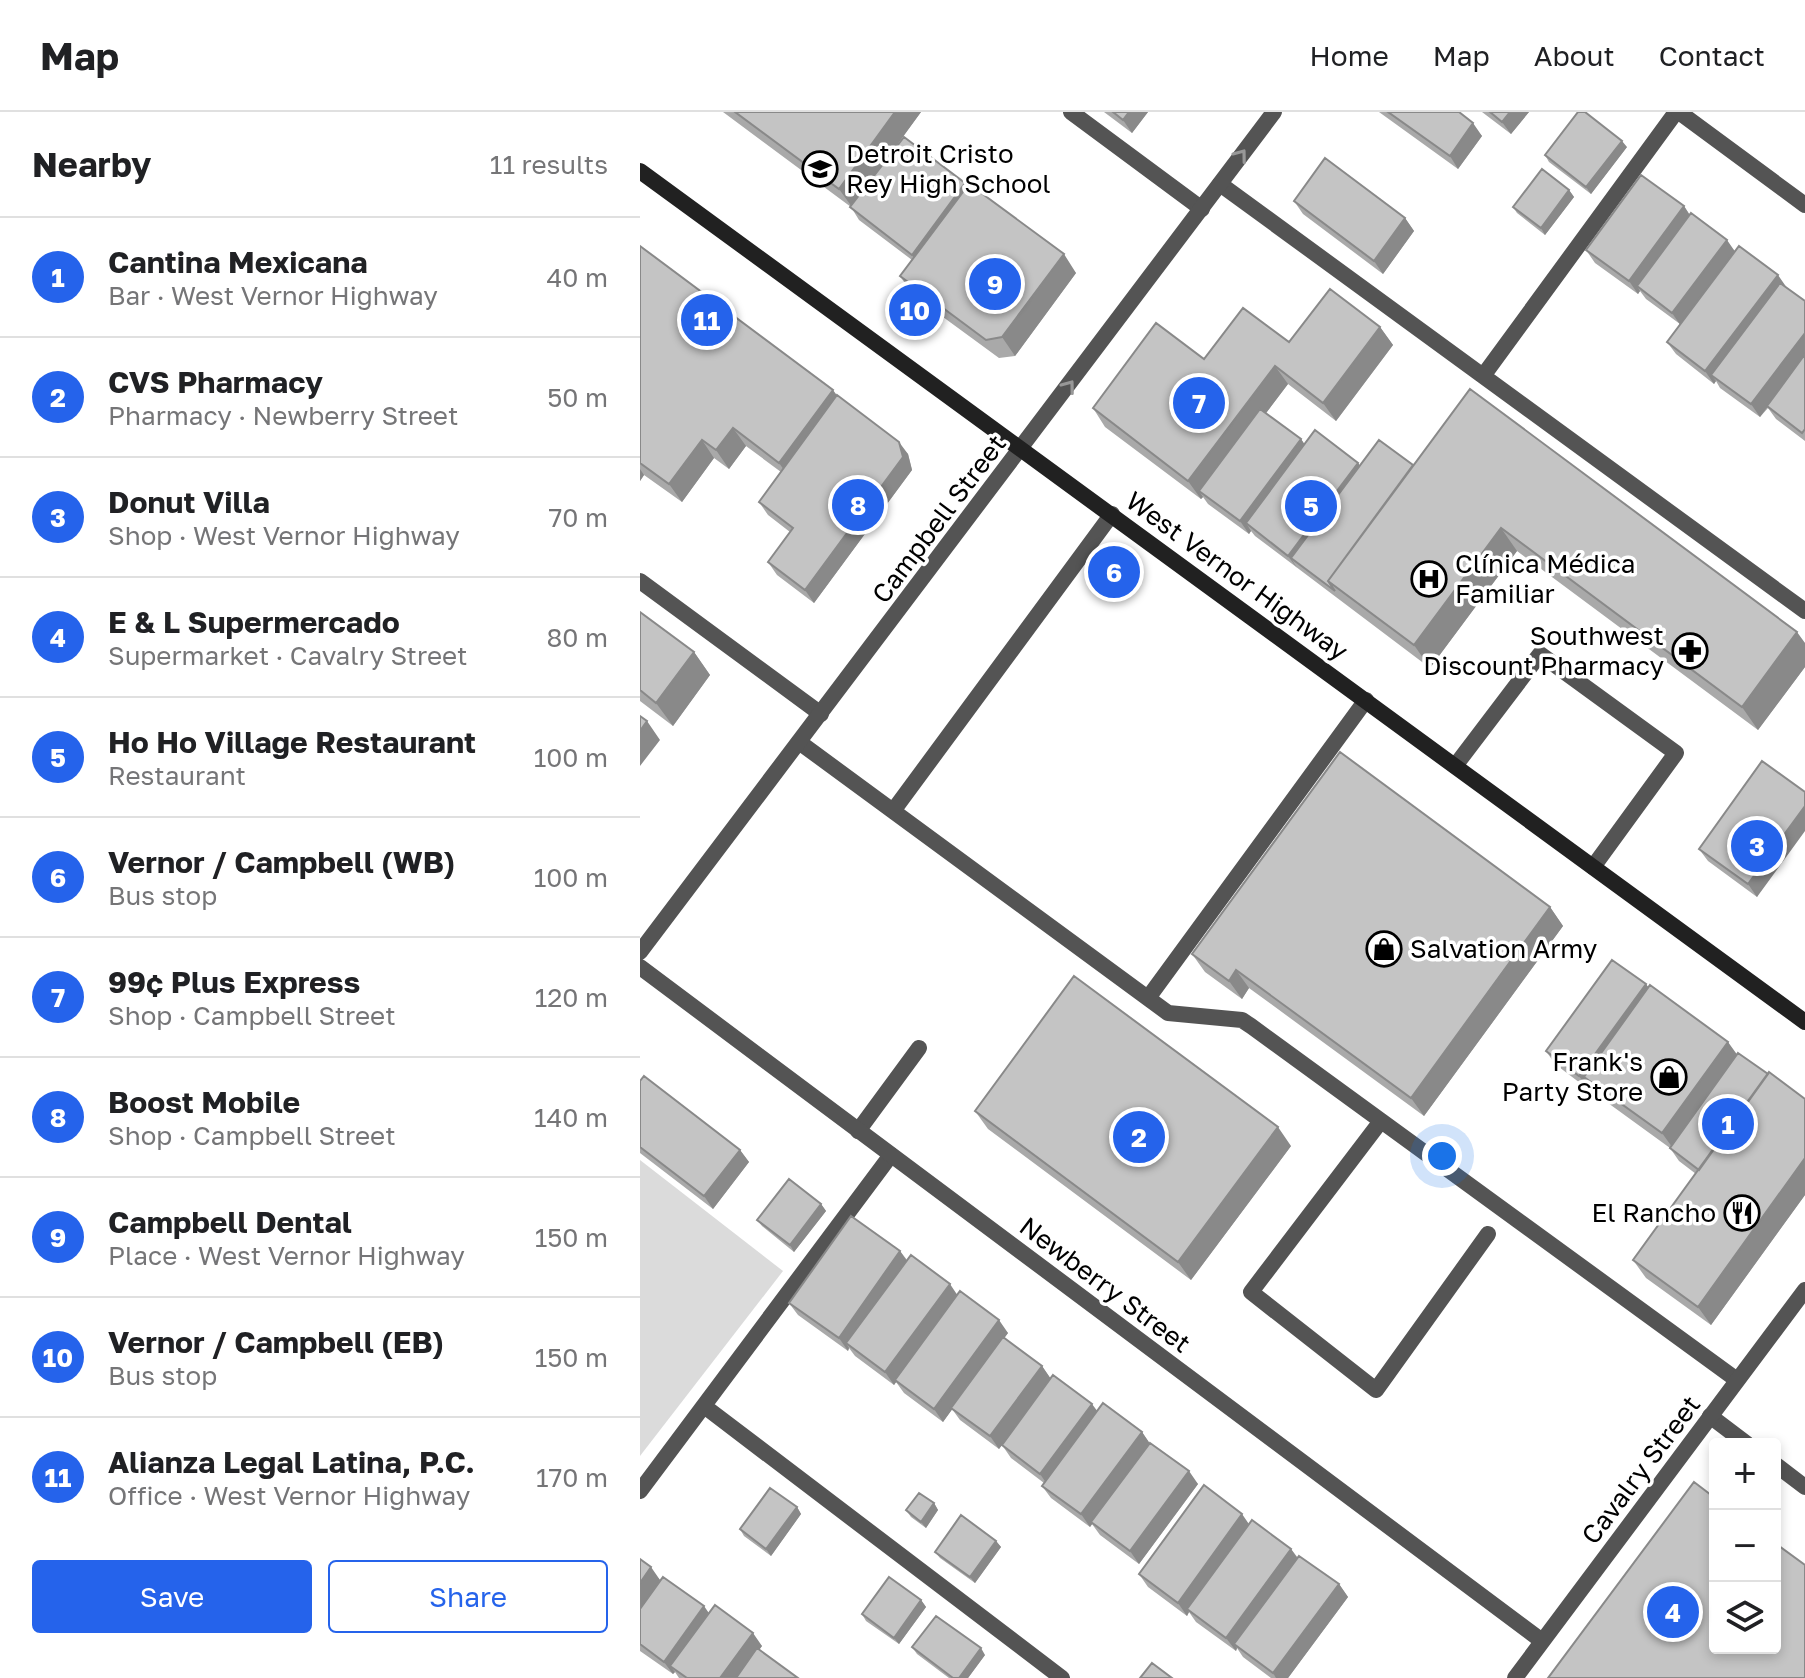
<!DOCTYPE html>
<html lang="en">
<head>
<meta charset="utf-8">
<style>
	:root { --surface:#fff; --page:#f6f6f6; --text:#202124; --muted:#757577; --line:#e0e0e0; --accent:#2563eb }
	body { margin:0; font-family:"Golos Text",sans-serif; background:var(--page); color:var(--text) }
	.controls { position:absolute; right:24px; bottom:24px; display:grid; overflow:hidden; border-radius:8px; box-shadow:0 4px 12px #0003 }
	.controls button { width:72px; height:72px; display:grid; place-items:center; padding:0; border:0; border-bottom:2px solid var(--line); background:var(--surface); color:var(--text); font:40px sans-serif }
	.you { position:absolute; left:802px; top:1044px; width:28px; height:28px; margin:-20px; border:6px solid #fff; border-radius:50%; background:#1a73e8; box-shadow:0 0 0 12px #1a73e833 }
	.badge { display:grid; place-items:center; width:52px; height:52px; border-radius:50%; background:var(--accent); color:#fff; font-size:26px; font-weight:700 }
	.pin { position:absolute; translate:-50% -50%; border:4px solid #fff; box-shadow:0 2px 8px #0006 }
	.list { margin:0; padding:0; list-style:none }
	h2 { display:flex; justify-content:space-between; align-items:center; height:104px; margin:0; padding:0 32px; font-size:34px }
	h2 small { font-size:26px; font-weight:400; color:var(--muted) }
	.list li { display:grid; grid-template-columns:52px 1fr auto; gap:24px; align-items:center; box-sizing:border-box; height:120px; padding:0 32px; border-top:2px solid var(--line) }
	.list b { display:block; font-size:30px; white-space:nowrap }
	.list p { margin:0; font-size:26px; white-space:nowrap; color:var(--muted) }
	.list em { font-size:26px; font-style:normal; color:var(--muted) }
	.actions { display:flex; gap:16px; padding:24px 32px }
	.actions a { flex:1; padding:18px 0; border:2px solid var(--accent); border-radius:8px; text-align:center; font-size:28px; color:var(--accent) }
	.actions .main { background:var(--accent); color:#fff }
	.icon { flex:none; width:44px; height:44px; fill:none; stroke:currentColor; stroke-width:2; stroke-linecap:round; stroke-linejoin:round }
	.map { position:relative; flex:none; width:1165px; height:1566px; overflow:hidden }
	header { display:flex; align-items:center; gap:48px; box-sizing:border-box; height:112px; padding:0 40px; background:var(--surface); border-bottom:2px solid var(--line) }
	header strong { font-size:38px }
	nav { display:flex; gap:44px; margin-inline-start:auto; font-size:28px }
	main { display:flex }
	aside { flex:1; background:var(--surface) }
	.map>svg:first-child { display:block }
</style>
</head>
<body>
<header>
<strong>Map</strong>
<nav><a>Home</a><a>Map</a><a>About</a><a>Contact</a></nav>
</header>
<main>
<aside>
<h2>Nearby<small>11 results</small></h2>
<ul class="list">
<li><span class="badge">1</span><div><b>Cantina Mexicana</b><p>Bar · West Vernor Highway</p></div><em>40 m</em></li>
<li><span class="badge">2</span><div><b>CVS Pharmacy</b><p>Pharmacy · Newberry Street</p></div><em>50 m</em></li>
<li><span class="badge">3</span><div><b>Donut Villa</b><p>Shop · West Vernor Highway</p></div><em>70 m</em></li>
<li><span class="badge">4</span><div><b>E &amp; L Supermercado</b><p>Supermarket · Cavalry Street</p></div><em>80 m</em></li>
<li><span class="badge">5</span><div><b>Ho Ho Village Restaurant</b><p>Restaurant</p></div><em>100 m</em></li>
<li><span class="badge">6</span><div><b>Vernor / Campbell (WB)</b><p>Bus stop</p></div><em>100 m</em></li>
<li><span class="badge">7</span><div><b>99¢ Plus Express</b><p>Shop · Campbell Street</p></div><em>120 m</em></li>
<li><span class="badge">8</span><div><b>Boost Mobile</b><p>Shop · Campbell Street</p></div><em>140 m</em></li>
<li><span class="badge">9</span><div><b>Campbell Dental</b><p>Place · West Vernor Highway</p></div><em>150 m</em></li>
<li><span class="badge">10</span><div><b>Vernor / Campbell (EB)</b><p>Bus stop</p></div><em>150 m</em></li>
<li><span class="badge">11</span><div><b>Alianza Legal Latina, P.C.</b><p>Office · West Vernor Highway</p></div><em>170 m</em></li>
</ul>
<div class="actions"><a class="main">Save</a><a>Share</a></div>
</aside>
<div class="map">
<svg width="1165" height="1566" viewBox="0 0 1165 1566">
	<rect width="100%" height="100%" fill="#fff"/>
	<path fill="#dbdbdb" d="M0,1048L143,1159L0,1344Z"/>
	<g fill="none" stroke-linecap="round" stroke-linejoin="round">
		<path stroke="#545454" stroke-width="16" d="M431,0L562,97
			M580,72L1165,499
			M843,264L1036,0
			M0,469L181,602
			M159,630L528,901L602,908L611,914L1097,1268
			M815,654L900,542L1036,641L953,755
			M253,699L472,402
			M508,886L726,588
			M741,1009L611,1180L736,1278L848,1122
			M218,1019L279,936
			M64,1294L422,1566
			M1070,1304L1107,1332
			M1135,1352L1165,1375
			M0,1379L251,1043"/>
		<path stroke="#545454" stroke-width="16" d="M1039,0L1165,93
			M0,840L634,0
			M0,855L902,1529
			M875,1566L1165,1178"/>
		<path stroke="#212121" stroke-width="16" d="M0,59L1165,910"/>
	</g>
	<path fill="#a9a9a9" d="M83,0H281L250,42L325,71L436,161L375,244L359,246L273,183L260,164L272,148L219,108L211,95Z
		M464,0H508L492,21Z
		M739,0H819L842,24L818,57Z
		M842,0H889L871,22Z
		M987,35L951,82L909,50L905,43Z
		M929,78L934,85L905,123L877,101L873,95Z
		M654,89L765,106L774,119L743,162L663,102Z
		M1044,94L1050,103L1095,139L1165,189V329L1136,307L1128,296L1120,305L1080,276L1076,269L1074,272L1036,242L1027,230L1040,212L1006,187L1000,179L998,182L955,151L946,138Z
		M0,134L197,283L268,342L272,358L174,491L137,463L128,450L150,420L128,403L119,390L141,360L106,334L89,357L74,346L42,390L4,363L0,369Z
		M740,215L753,233L696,309L648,272L626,301L661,327L664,332L718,351L720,354L773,353L1165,531V555L1118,618L877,439L790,556L615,424L611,419L609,422L568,392L563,385L561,387L465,315L453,296L564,247Z
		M0,500L54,540L70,563L33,614L0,589Z
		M1165,680L1117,785L1068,749L1059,737Z
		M910,795L923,814L784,1004L609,876L602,887L565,860L552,842Z
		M1006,872L1008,875L1097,943L1165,987V1083L1071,1213L1006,1166L993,1148L1056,1062L1039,1049L1030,1036L957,983L950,974L948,977L915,952L906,939Z
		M0,969L100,1038L109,1050L73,1097L0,1041Z
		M335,999L651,1034L551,1168L348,1017Z
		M181,1092L186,1099L154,1140L122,1114L117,1108Z
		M260,1139L267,1148L318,1183L368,1221L364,1226L402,1254L410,1266L457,1299L502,1320L509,1331L558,1372L499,1452L460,1423L452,1412L450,1415L411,1386L402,1374L404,1371L371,1346L362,1333L359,1337L320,1308L312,1297L303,1310L264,1281L256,1270L254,1273L215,1244L209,1236L208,1239L158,1203L149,1191Z
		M294,1391L298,1398L286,1416L271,1405L266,1398Z
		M157,1395L161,1402L131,1444L104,1424L100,1417Z
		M609,1412L651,1437L658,1446L699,1472L708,1485L648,1566H631L603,1545L597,1536L596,1539L556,1510L549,1500L547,1504L508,1475L499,1462Z
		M356,1429L361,1435L335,1471L300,1446L295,1440Z
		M0,1447L20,1468L69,1502L122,1534L119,1538L158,1566H39L35,1560L33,1562L0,1539Z
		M281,1488L286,1495L259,1532L226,1509L222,1502Z
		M272,1535L345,1543L328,1566H309L277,1542Z"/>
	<path fill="#898989" d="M255,0H281L212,95L199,77Z
		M489,0H508L492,21L483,8Z
		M870,0H889L871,22L862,10Z
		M833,11L842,24L818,57L810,44Z
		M982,29L987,35L951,82L946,75Z
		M325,71L334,84L281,155L272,143Z
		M929,78L934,85L905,123L901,116Z
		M1044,94L1052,107L997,174L1000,179L998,182L989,169Z
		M765,106L774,119L743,162L734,149Z
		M1087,128L1096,141L1041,214L1032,201Z
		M424,142L436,161L375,244L362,225Z
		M1138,163L1147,176L1071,263L1076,269L1074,272L1065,259Z
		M740,215L753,233L696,309L683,291Z
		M1165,221V245L1120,305L1111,292Z
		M635,254L648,272L564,383L559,379L563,385L561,387L548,369Z
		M193,278L206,296L152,369L139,351Z
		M93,316L106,334L89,357L76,338Z
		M661,327L670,340L606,411L611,419L609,422L600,409Z
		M62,328L74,346L42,390L29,372Z
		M259,330L268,342L272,358L174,491L165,478Z
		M718,351L727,363L651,446L657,456L648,444Z
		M0,357L4,363L0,369Z
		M861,416L877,439L790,556L774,533Z
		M1157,520L1165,531V555L1118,618L1102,595Z
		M54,540L70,563L33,614L16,591Z
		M7,609L20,628L0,654V619Z
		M1165,694V719L1117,785L1108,772Z
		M910,795L923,814L784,1004L771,986Z
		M596,858L609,876L602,887L589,869Z
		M1006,872L1015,885L944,965L950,974L948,977L939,964Z
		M1088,930L1101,948L1035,1039L1022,1021Z
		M638,1015L651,1034L551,1168L538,1150Z
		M100,1038L109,1050L73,1097L64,1084Z
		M1165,1046V1083L1071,1213L1058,1195Z
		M181,1092L186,1099L154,1140L150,1133Z
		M260,1139L269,1152L206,1231L209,1236L208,1239L199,1226Z
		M310,1172L318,1184L254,1273L245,1260Z
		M359,1208L368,1221L303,1310L294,1297Z
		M402,1254L411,1267L359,1337L350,1324Z
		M452,1292L461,1304L409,1375L400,1362Z
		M502,1320L511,1333L450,1415L441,1402Z
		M549,1359L558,1372L499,1452L490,1439Z
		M294,1391L298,1398L286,1416L281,1410Z
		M157,1395L161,1402L131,1444L126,1437Z
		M602,1402L611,1415L547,1497L549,1500L547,1504L538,1491Z
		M356,1429L361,1435L335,1471L330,1465Z
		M651,1437L660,1450L594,1532L597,1536L596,1539L586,1526Z
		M11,1455L20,1468L0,1497V1471Z
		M699,1472L708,1485L648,1566H636L633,1561Z
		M281,1488L286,1495L259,1532L254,1526Z
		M64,1494L73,1507L30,1554L35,1560L33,1562L24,1550Z
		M113,1521L122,1534L98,1566H80Z
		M341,1536L345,1543L328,1566H319Z"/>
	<path fill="#c4c4c4" stroke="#898989" stroke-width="2" d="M95,0H255L199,77Z
		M473,0H489L483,8Z
		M748,0H819L833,11L810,44Z
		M850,0H870L862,10Z
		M938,0H945L982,29L946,75L905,43Z
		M264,25L325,71L272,143L210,95Z
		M685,46L765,106L734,149L654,89Z
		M902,57L929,78L901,116L873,95Z
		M1001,63L1044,94L989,169L946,138Z
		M329,72L424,142L362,225L346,228L260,164Z
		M1051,101L1087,128L1032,201L997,174Z
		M0,134L193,278L139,351L93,316L76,338L62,328L29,372L0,351Z
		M1099,134L1138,163L1065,259L1027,230Z
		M1140,171L1165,189V221L1111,292L1071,263Z
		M690,177L740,215L683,291L635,254L548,369L453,296L516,211L564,247L603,196L649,230Z
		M1165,242V317L1162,321L1127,294Z
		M830,277L1157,520L1102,595L861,416L774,533L688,469Z
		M197,283L259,330L263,345L165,478L128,450L153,416L119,390Z
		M620,297L661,327L600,409L559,379Z
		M675,318L718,351L648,444L606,411Z
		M739,328L773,353L688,469L695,479L651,446Z
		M0,500L54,540L16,591L0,578Z
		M0,604L7,609L0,619Z
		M700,640L910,795L771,986L596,858L589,869L552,842Z
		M1122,649L1165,680V694L1108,772L1059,737Z
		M972,848L1006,872L939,964L906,939Z
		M434,864L638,1015L538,1150L335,999Z
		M1010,873L1088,930L1022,1021L944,965Z
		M1098,941L1128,962L1059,1058L1030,1036Z
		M1129,960L1165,987V1046L1058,1195L993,1148Z
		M4,964L100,1038L64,1084L0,1035V969Z
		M149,1067L181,1092L150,1133L117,1108Z
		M211,1104L260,1139L199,1226L149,1191Z
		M271,1143L310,1172L245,1260L206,1231Z
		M320,1179L359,1208L294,1297L255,1268Z
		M363,1225L402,1254L350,1324L311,1296Z
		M413,1263L452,1292L400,1362L362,1333Z
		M463,1291L502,1320L441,1402L402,1374Z
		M510,1331L549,1359L490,1439L451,1410Z
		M1054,1370L1075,1386V1536H1135V1431L1165,1453V1566H908Z
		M564,1373L602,1402L538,1491L499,1462Z
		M130,1376L157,1395L126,1437L100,1417Z
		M279,1381L294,1391L281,1410L266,1398Z
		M321,1403L356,1429L330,1465L295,1440Z
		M612,1408L651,1437L586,1526L547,1497Z
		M659,1444L699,1472L633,1561L594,1532Z
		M0,1447L11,1455L0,1471Z
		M23,1465L64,1494L24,1550L0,1532V1497Z
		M249,1465L281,1488L254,1526L222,1502Z
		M75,1493L113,1521L80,1566H47L30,1554Z
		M296,1504L341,1536L319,1566H313L272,1535Z
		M117,1536L158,1566H96Z
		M512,1551L532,1566H500Z"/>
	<defs><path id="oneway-chevron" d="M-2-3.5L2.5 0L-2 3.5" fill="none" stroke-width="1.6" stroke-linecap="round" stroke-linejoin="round" transform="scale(2)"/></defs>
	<g stroke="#989898">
		<use href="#oneway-chevron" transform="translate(601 43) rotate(-53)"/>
		<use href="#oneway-chevron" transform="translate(429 274) rotate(-53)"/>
	</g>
	<defs>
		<symbol id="school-ring" viewBox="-11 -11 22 22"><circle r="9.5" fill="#fff" stroke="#000" stroke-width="1.5"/><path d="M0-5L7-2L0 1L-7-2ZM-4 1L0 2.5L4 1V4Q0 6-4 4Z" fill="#000"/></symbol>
		<symbol id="hospital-ring" viewBox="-11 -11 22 22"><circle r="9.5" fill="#fff" stroke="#000" stroke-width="1.5"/><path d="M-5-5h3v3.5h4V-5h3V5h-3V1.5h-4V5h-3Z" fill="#000"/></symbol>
		<symbol id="pharmacy-ring" viewBox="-11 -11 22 22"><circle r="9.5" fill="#fff" stroke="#000" stroke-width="1.5"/><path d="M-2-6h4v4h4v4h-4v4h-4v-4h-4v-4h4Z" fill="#000"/></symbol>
		<symbol id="shop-ring" viewBox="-11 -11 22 22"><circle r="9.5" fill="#fff" stroke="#000" stroke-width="1.5"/><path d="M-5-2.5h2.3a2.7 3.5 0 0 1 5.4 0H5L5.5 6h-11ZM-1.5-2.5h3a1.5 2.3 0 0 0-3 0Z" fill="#000"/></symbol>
		<symbol id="restaurant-ring" viewBox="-11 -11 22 22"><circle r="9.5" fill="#fff" stroke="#000" stroke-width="1.5"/><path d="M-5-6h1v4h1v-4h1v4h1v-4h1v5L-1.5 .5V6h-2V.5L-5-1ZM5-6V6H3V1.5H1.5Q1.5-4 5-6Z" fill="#000"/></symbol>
	</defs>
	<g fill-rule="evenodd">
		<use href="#school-ring" x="160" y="37" width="40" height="40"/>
		<use href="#hospital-ring" x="769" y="447" width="40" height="40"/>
		<use href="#pharmacy-ring" x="1030" y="519" width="40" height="40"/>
		<use href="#shop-ring" x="724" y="817" width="40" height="40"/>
		<use href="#shop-ring" x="1009" y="945" width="40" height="40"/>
		<use href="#restaurant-ring" x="1082" y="1081" width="40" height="40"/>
	</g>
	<g text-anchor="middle" stroke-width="7" stroke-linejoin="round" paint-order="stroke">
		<g font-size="26" fill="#000" stroke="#fff" text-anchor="start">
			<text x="206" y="51">Detroit Cristo<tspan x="206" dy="30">Rey High School</tspan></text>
			<text x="815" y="461">Clínica Médica<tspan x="815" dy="30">Familiar</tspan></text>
			<text x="1024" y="533" text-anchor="end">Southwest<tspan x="1024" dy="30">Discount Pharmacy</tspan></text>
			<text x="770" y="846">Salvation Army</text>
			<text x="1003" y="959" text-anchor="end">Frank's<tspan x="1003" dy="30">Party Store</tspan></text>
			<text x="1076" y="1110" text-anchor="end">El Rancho</text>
		</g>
		<g font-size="26" fill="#000" stroke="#fff">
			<text transform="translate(299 407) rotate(-53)" y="9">Campbell Street</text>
			<text transform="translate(597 464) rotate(36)" y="9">West Vernor Highway</text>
			<text transform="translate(465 1173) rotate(37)" y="9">Newberry Street</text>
			<text transform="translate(1001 1358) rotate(-53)" y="9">Cavalry Street</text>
		</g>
	</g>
</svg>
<div class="controls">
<button>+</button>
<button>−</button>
<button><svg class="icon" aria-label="layers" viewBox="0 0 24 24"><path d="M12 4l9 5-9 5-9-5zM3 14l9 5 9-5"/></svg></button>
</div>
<div class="you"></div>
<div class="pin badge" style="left:1088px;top:1012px">1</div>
<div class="pin badge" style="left:499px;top:1025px">2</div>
<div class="pin badge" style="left:1117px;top:734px">3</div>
<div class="pin badge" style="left:1033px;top:1500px">4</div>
<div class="pin badge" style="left:671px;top:394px">5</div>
<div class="pin badge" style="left:474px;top:460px">6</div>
<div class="pin badge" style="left:559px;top:291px">7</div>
<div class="pin badge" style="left:218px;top:393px">8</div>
<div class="pin badge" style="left:355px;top:172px">9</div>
<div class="pin badge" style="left:275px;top:198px">10</div>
<div class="pin badge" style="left:67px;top:208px">11</div>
</div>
</main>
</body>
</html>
